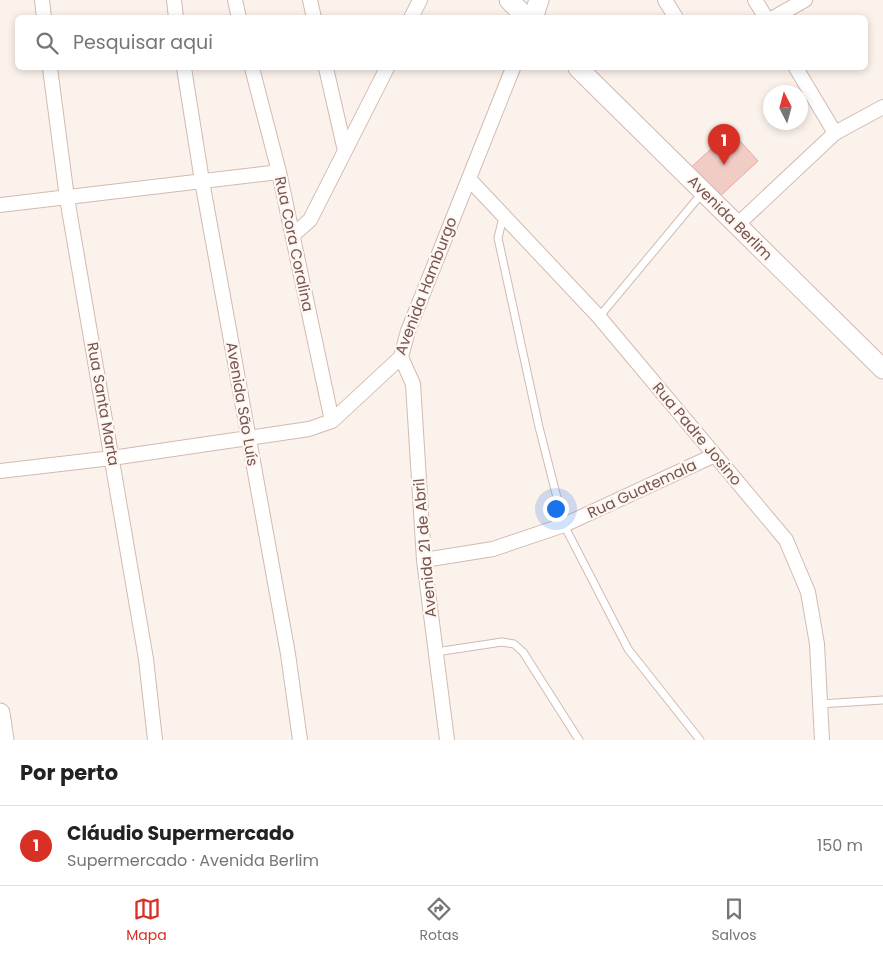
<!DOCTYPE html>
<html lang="pt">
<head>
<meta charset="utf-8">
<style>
	:root { --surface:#fff; --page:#f2f2f2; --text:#222; --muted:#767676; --line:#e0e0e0; --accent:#d93025 }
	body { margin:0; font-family:Poppins,sans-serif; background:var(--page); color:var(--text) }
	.compass { position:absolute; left:763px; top:85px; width:45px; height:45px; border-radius:50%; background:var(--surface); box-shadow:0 2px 8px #0003; rotate:354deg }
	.you { position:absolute; left:555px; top:508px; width:18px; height:18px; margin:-12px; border:4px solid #fff; border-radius:50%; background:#1a73e8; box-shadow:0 0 0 8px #1a73e833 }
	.badge { display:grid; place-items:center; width:32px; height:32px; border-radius:50%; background:var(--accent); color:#fff; font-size:16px; font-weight:700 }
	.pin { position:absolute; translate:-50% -41px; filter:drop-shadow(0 1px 2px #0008) }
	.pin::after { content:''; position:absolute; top:26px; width:18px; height:15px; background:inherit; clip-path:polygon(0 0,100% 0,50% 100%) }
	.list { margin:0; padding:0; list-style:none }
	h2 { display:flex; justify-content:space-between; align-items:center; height:65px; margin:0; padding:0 20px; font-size:21px }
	h2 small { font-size:16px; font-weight:400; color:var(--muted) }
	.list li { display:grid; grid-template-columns:32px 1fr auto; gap:15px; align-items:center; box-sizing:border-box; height:80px; padding:0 20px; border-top:1px solid var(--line) }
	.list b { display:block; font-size:19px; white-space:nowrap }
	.list p { margin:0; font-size:16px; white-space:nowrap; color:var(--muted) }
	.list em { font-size:16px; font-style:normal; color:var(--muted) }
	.icon { flex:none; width:28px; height:28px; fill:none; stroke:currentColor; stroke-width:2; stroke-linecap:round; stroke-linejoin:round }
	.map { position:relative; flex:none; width:883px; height:740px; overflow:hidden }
	.search { position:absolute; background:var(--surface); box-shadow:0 2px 8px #0003; left:15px; right:15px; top:15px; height:55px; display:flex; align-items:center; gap:12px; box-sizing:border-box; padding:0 18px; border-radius:8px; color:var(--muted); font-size:19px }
	.sheet { height:145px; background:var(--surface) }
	nav { display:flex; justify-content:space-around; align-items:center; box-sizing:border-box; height:70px; border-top:1px solid var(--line); background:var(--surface); font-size:14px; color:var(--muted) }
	nav a { display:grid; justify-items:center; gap:2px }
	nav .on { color:var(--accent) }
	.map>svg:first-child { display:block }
</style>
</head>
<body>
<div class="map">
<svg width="883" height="740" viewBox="0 0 883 740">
	<rect width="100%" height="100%" fill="#fcf2ec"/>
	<path fill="#f0ccc4" stroke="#e2aea5" d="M731,131L758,161L717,199L689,169Z"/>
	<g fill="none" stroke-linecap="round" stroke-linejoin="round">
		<defs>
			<path id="lane" d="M503,217L498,238L539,427L564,525L628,649L700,740
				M599,317L703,192
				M436,652L502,642L514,644L523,652L579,740
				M820,704L883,700"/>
			<path id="street" d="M42,0L44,18
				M174,0L176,18
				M235,0L239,18
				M310,0L314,18
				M665,0L676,18
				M755,0L766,18
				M411,18L420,0
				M773,18L805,0
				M50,68L67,198L146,659L155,740
				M184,68L202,181L288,654L300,740
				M252,68L279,172L332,421
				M326,68L345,151
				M796,68L835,133
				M469,179L599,317L786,540L808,592L817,644L822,740
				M0,205L279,172
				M737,225L835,133L883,107
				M293,235L310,220L387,68
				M401,357L413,384L424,560L447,740
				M0,471L112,458L309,429L332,421L401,357L408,331L513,68
				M424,560L493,549L564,525L715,455"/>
			<path id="secondary" d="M509,0L527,18
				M533,18L539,0
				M578,68L883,369
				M0,713L4,740"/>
		</defs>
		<use href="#lane" stroke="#d1bab3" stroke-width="9"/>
		<use href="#street" stroke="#d1bab3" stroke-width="16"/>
		<use href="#secondary" stroke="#d4b9b1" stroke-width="21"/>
		<use href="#lane" stroke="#fff" stroke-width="7"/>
		<use href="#street" stroke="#fff" stroke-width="14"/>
		<use href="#secondary" stroke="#fff" stroke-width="19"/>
	</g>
	<g text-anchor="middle" stroke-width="4.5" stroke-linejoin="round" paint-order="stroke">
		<g font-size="15" fill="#77544f" stroke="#fef7f2">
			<text transform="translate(730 218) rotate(45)" y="5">Avenida Berlim</text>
			<text transform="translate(294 244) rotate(78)" y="5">Rua Cora Coralina</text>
			<text transform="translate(426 286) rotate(-69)" y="5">Avenida Hamburgo</text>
			<text transform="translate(103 404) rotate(80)" y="5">Rua Santa Marta</text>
			<text transform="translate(242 404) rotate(80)" y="5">Avenida São Luís</text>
			<text transform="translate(697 434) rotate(50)" y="5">Rua Padre Josino</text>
			<text transform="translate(642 489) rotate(-25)" y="5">Rua Guatemala</text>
			<text transform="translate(425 548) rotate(-95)" y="5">Avenida 21 de Abril</text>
		</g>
	</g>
</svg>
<svg class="compass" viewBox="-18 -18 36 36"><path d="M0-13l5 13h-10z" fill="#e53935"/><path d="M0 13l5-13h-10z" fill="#767676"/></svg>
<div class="you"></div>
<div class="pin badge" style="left:724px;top:165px">1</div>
<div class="search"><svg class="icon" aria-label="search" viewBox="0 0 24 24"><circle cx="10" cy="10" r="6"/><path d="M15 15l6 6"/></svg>Pesquisar aqui</div>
</div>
<section class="sheet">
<h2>Por perto<small></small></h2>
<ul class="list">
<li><span class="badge">1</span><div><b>Cláudio Supermercado</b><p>Supermercado · Avenida Berlim</p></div><em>150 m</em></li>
</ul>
</section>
<nav>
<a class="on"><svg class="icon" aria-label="map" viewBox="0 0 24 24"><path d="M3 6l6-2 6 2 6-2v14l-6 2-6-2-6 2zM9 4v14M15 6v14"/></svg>Mapa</a>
<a><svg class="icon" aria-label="directions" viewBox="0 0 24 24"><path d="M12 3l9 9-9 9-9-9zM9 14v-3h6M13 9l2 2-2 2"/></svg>Rotas</a>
<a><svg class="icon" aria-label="saved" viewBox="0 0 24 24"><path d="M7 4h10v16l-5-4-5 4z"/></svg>Salvos</a>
</nav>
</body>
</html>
